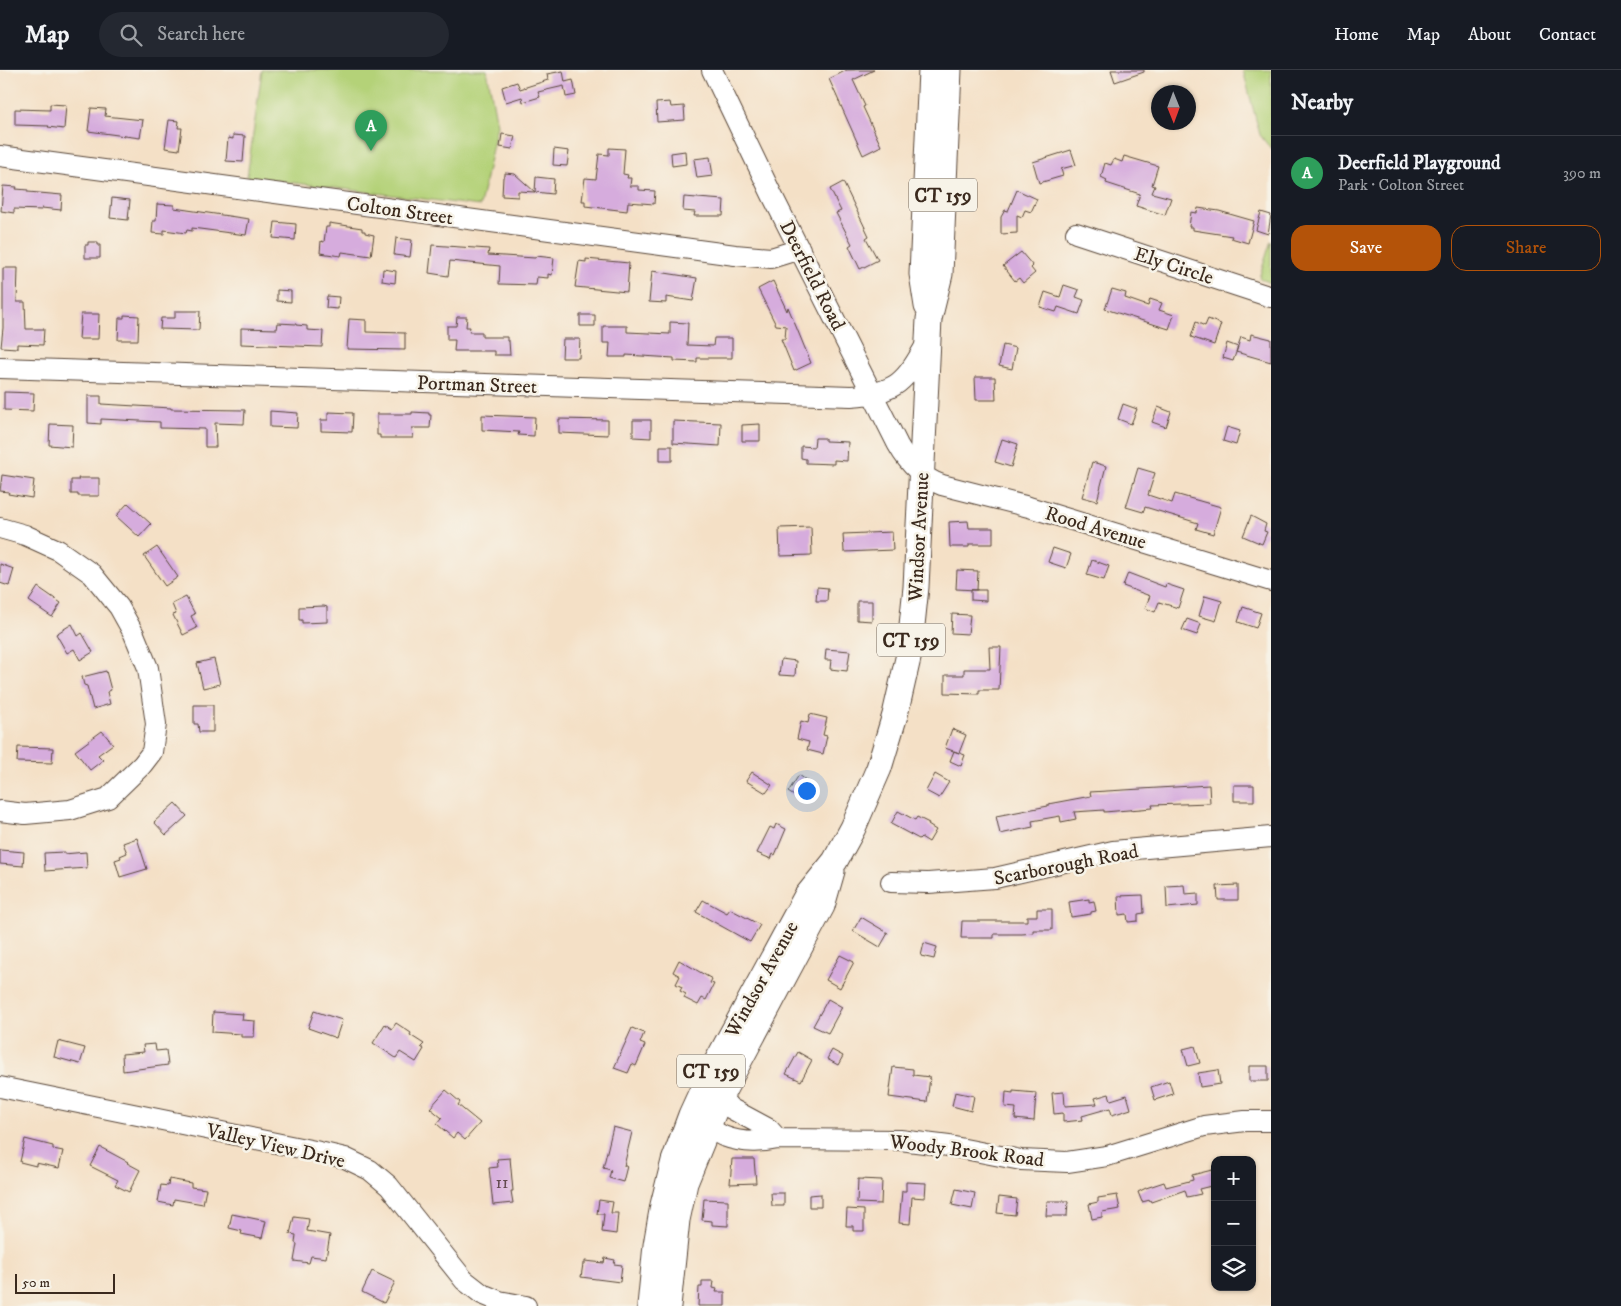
<!DOCTYPE html>
<html lang="en">
<head>
<meta charset="utf-8">
<style>
	:root { --surface:#171b24; --page:#242831; --text:#f1f3f6; --muted:#9ea1a6; --line:#363941; --accent:#b45309 }
	body { margin:0; font-family:"IM FELL DW Pica",serif; background:var(--page); color:var(--text) }
	.controls { position:absolute; right:15px; bottom:15px; display:grid; overflow:hidden; border-radius:10px; box-shadow:0 1px 4px #0004 }
	.controls button { width:45px; height:45px; display:grid; place-items:center; padding:0; border:0; border-bottom:1px solid var(--line); background:var(--surface); color:var(--text); font:25px sans-serif }
	.compass { position:absolute; left:1151px; top:15px; width:45px; height:45px; border-radius:50%; background:var(--surface); box-shadow:0 1px 4px #0004; rotate:179deg }
	.scale { position:absolute; left:15px; bottom:12px; width:100px; box-sizing:border-box; padding-left:5px; border:2px solid #3b2a1e; border-top:0; font-size:14px; line-height:18px; white-space:nowrap; color:#3b2a1e; -webkit-text-stroke:4px #f7f3e8; paint-order:stroke }
	.you { position:absolute; left:806px; top:720px; width:18px; height:18px; margin:-12px; border:4px solid #fff; border-radius:50%; background:#1a73e8; box-shadow:0 0 0 8px #1a73e833 }
	.badge { display:grid; place-items:center; width:32px; height:32px; border-radius:50%; background:var(--accent); color:#fff; font-size:16px; font-weight:700 }
	.pin { position:absolute; translate:-50% -41px; filter:drop-shadow(0 1px 2px #0008) }
	.pin::after { content:''; position:absolute; top:26px; width:18px; height:15px; background:inherit; clip-path:polygon(0 0,100% 0,50% 100%) }
	.list { margin:0; padding:0; list-style:none }
	h2 { display:flex; justify-content:space-between; align-items:center; height:65px; margin:0; padding:0 20px; font-size:21px }
	h2 small { font-size:16px; font-weight:400; color:var(--muted) }
	.list li { display:grid; grid-template-columns:32px 1fr auto; gap:15px; align-items:center; box-sizing:border-box; height:75px; padding:0 20px; border-top:1px solid var(--line) }
	.list b { display:block; font-size:19px; white-space:nowrap }
	.list p { margin:0; font-size:16px; white-space:nowrap; color:var(--muted) }
	.list em { font-size:16px; font-style:normal; color:var(--muted) }
	.actions { display:flex; gap:10px; padding:15px 20px }
	.actions a { flex:1; padding:11px 0; border:1px solid var(--accent); border-radius:15px; text-align:center; font-size:18px; color:var(--accent) }
	.actions .main { background:var(--accent); color:#fff }
	.icon { flex:none; width:28px; height:28px; fill:none; stroke:currentColor; stroke-width:2; stroke-linecap:round; stroke-linejoin:round }
	.map { position:relative; flex:none; width:1271px; height:1236px; overflow:hidden }
	header { display:flex; align-items:center; gap:30px; box-sizing:border-box; height:70px; padding:0 25px; background:var(--surface); border-bottom:1px solid var(--line) }
	header strong { font-size:24px }
	nav { display:flex; gap:28px; margin-inline-start:auto; font-size:18px }
	.search { width:350px; height:45px; background:var(--page); display:flex; align-items:center; gap:12px; box-sizing:border-box; padding:0 18px; border-radius:28px; color:var(--muted); font-size:19px }
	main { display:flex }
	aside { flex:1; background:var(--surface) }
	.map>svg:first-child { display:block }
</style>
</head>
<body>
<header>
<strong>Map</strong>
<div class="search"><svg class="icon" aria-label="search" viewBox="0 0 24 24"><circle cx="10" cy="10" r="6"/><path d="M15 15l6 6"/></svg>Search here</div>
<nav><a>Home</a><a>Map</a><a>About</a><a>Contact</a></nav>
</header>
<main>
<div class="map">
<svg width="1271" height="1236" viewBox="0 0 1271 1236">
	<rect width="100%" height="100%" fill="#f7f3e8"/>
	<filter id="ink" filterUnits="userSpaceOnUse"><feTurbulence type="fractalNoise" baseFrequency=".02" numOctaves="2"/><feDisplacementMap in="SourceGraphic" scale="10" xChannelSelector="R" yChannelSelector="G"/><feConvolveMatrix kernelMatrix="1 2 1 2 8 2 1 2 1" color-interpolation-filters="sRGB"/></filter>
	<filter id="wash" filterUnits="userSpaceOnUse"><feTurbulence type="fractalNoise" baseFrequency=".0096" numOctaves="4" result="noise"/><feDisplacementMap in="SourceGraphic" scale="20" xChannelSelector="R" yChannelSelector="G"/><feGaussianBlur stdDeviation="1.12" result="paint"/><feColorMatrix in="noise" values="0 0 0 0 0 0 0 0 0 0 0 0 0 0 0 0 0 1.4 0 .05"/><feComposite in="paint" operator="in"/></filter>
	<g filter="url(#wash)">
		<rect width="100%" height="100%" fill="#f4e0c6"/>
		<path fill="#b4d278" stroke="#787e4b" d="M262,0H487L497,55L480,136L247,107Z
			M1243,0H1271V79L1260,65Z
			M1271,171V213L1259,208Z"/>
		<g id="blocks">
			<path fill="#d6acdd" d="M847,0H874L853,10L865,36L863,37L881,76L863,85L829,9Z
				M1111,0H1144V2L1115,12Z
				M563,1L565,12L573,10L576,25L566,27L564,16L538,22L540,27L523,32L522,27L506,32L502,17L517,12L520,19L548,10L547,4Z
				M670,32L671,37L684,36L685,50L657,52L656,33Z
				M50,34L66,35L64,59L48,57L49,56L15,55V39L50,40Z
				M91,38L106,39L105,46L143,50L140,68L88,61Z
				M169,50L179,51L178,58H182L179,80L165,78Z
				M502,64L515,66L512,79L500,77Z
				M233,65L245,66L243,92L226,91L228,68L233,69Z
				M609,78L625,79L623,104L628,105L627,108H631L630,116H639V120L655,121L654,134L628,132L627,141L585,136V131H582L585,108L596,109L599,84L609,85Z
				M554,79L569,81L567,96L553,95Z
				M1071,80L1076,95L1061,99L1063,106L1039,113L1033,92Z
				M685,81L686,94L672,96L671,83Z
				M1124,86L1158,96L1152,115L1155,116L1152,123L1171,128L1165,145L1136,136L1140,124L1106,113L1107,110L1101,107L1105,93L1111,95L1114,89L1122,92Z
				M710,87L713,106L697,108L694,89Z
				M505,103L515,104L535,122L518,121V127L502,126L503,107L505,106Z
				M536,107L554,109L553,124L535,122Z
				M843,112L869,166L866,168L878,190L860,199L849,176L852,174L836,143L841,141L830,119Z
				M3,116L17,117L16,119L28,120V122L62,125L61,140L42,138V140L14,139V143L1,141Z
				M1017,120L1037,129L1031,142L1025,140L1022,147L1017,145V163L1001,164V147L1005,140L1008,141Z
				M684,127L724,130L723,146H694L695,142L683,141Z
				M112,128L130,130L128,150L110,148Z
				M157,134L174,135V138L249,149L246,165L192,158V161L187,160L186,163L164,160V164L152,163L153,151H156Z
				M1198,138L1219,141L1254,151L1248,173L1231,168L1232,166L1193,160V157H1189L1191,142L1197,143Z
				M1261,142L1271,145L1268,164L1256,160Z
				M275,152L296,154L295,170L273,168Z
				M329,153L362,158V161H365V163L374,165L371,186L342,182L341,186L320,183L321,171L324,172L326,157H329Z
				M396,168L412,170L410,187L394,185Z
				M88,172H98V175H100V188H85V175H88Z
				M432,175L489,179L488,185L535,188L536,186L554,188L552,205L548,204V208L537,207L536,215L499,214L500,196L450,191L448,206L429,203Z
				M1021,182L1033,196L1031,198L1035,203L1023,213L1019,208L1015,211L1003,196Z
				M586,189L629,193L627,222L575,217L579,191L586,192Z
				M3,198H18L17,232H25L26,259H44L43,275L17,274V278L1,277L3,258Z
				M383,199L396,201L395,213L382,211Z
				M652,201L697,208L693,231L666,227V233L649,232Z
				M773,211L787,241L788,237L811,293L794,301L781,269H785L786,256L776,255L758,219Z
				M1064,215L1079,220L1076,227L1084,230L1079,244L1058,237L1056,242L1040,237L1045,222L1060,227Z
				M1112,219L1126,223L1125,228L1145,235L1148,236L1150,229L1162,233L1159,240L1174,245L1169,259L1105,239Z
				M277,220L291,221V232L277,231Z
				M327,226L339,227L338,239L326,238Z
				M175,241H200L199,260L160,259L161,248H175Z
				M81,244H99L98,269H79Z
				M124,245L139,246L138,270H118L119,248H124Z
				M580,245H595V256H580Z
				M457,247H467L466,257H470L469,262H482V267H507V271H509L510,285H494V281H454L455,270H447V256H456Z
				M349,249L366,250V262L405,263V280L347,279Z
				M1208,249L1221,254L1214,275L1191,267L1196,252L1205,256Z
				M670,252L688,253L687,275L713,276L714,268H732V288H697V292L674,291V288L626,285V287H609L610,273H603V256H627V262L670,264Z
				M278,253L296,254V255L307,256V260L323,261L322,277L241,274V258L277,259Z
				M1251,264L1271,269V292L1236,282L1241,267L1250,270Z
				M563,269H580L579,288H562Z
				M1227,273L1238,277L1233,291L1223,288Z
				M1003,275L1016,278L1012,299L999,296Z
				M975,307H995L996,330H976Z
				M4,322L34,323L33,341L4,340Z
				M88,326H101V334L171,338V339L245,340L244,354L215,353L216,377H205V359L160,358V352L101,349V354L88,353Z
				M1123,334L1137,339L1131,354L1118,349Z
				M1158,337L1171,342L1166,357L1152,352Z
				M270,341L298,343L297,358L270,357Z
				M328,342L353,343L352,362L321,361V350H328Z
				M412,342L429,343V345H431L430,358H412L413,368H380V365H377V344H412Z
				M482,345L535,347L534,366L518,365L519,362L482,360Z
				M559,349L608,350V365L559,363Z
				M633,350H651V368L633,367Z
				M673,351L721,353L720,376L673,373Z
				M50,354L73,355L72,377L49,375Z
				M760,354V371H742V355Z
				M1227,357L1240,361L1236,375L1223,371Z
				M815,368H825V371L848,372L847,391L834,390V394L806,393V389L801,388V376L814,377Z
				M1002,369L1018,374L1011,397L995,392Z
				M660,376H672V391H660Z
				M1092,392L1106,396L1097,431L1082,427Z
				M1138,398L1155,403L1148,425L1172,433L1175,424L1221,437L1213,464L1196,459L1198,453L1145,437L1143,442L1126,437Z
				M2,405L34,410L32,428L8,424L9,422L0,421Z
				M78,408H99V426H78V424H71V410H79Z
				M128,433L151,454L139,467L116,446Z
				M1251,446L1266,454L1264,461L1267,462L1262,474L1243,466Z
				M968,451L969,458H993V474H969V477H950L949,452Z
				M811,457L812,485L780,486L779,458Z
				M892,462L893,480L844,482L843,464Z
				M157,477L178,507L165,516L144,486Z
				M1053,478L1071,484L1066,498L1048,492Z
				M1092,490L1109,496L1104,510L1087,505Z
				M0,494L14,499L9,516L0,513Z
				M957,500L978,501L977,520L956,519Z
				M1128,503L1165,517L1166,514L1184,520L1178,538L1159,532L1155,542L1145,538L1150,526L1123,516Z
				M38,517L61,533L52,547L29,531Z
				M817,517L828,518L827,531H816Z
				M971,520H986V531L971,530Z
				M1205,526L1222,531L1216,551L1199,546Z
				M186,527L195,544L191,546L197,558L183,565L173,545L176,544L172,534Z
				M857,531H872V551L857,550Z
				M324,536L327,537V552L302,553V550H299V537Z
				M1243,537L1261,543L1256,558L1238,552Z
				M952,544L970,545L968,564L951,563Z
				M1187,549L1201,554L1197,565L1182,560Z
				M72,554L78,566L82,563L93,582L80,590L74,579L67,583L56,564Z
				M989,577H1001L999,620H979V624L945,623V605H964V599H990Z
				M826,579L850,581L847,601L830,599L831,590H825Z
				M214,589L220,614L203,618L197,593Z
				M781,589L796,591L795,606L779,605Z
				M106,601L111,620L107,622L110,634L93,639L87,616L84,615L82,607Z
				M194,635H213V662H199L198,654H194Z
				M810,644L827,648L823,665L827,666L823,684L807,680L809,672L797,669L801,651L808,653Z
				M952,659L966,665L959,683L945,678Z
				M102,661L113,674L98,685L103,690L90,700L75,681Z
				M18,677L53,678L52,693L17,692Z
				M954,681L965,685L961,696L950,691Z
				M752,702L772,715L766,723L746,711Z
				M935,704L949,712L939,728L926,721Z
				M799,705L813,715L802,731L788,722Z
				M1209,715L1210,733L1152,735L1153,738L1104,742V740L1074,742L1076,749L1061,752L1060,746L1032,751L1033,757L1000,764L996,746L1048,736V734L1091,726L1090,722Z
				M1234,715H1254V731H1234Z
				M175,733L187,746L166,765L154,752Z
				M898,741L915,750L917,747L929,753L928,755L936,760L929,772L921,767L919,769L891,754Z
				M776,754L786,759L775,785L773,784L771,789L757,783L770,757L774,759Z
				M137,768L147,799L120,807L115,790L121,788L120,786L127,783L123,773Z
				M0,780L24,782L23,796L0,794Z
				M64,782V784L86,782L87,798L45,801L44,783Z
				M1184,815L1185,824L1198,823V835L1167,838L1166,816Z
				M1238,815V830H1218L1217,816Z
				M1143,825L1144,843L1138,844V851L1128,852L1127,844L1119,845L1118,826Z
				M1089,829V832L1094,831L1096,841L1091,842V844L1071,847L1069,832Z
				M703,830L727,843L730,839L760,855L750,872L696,842Z
				M1037,839H1052V860H1033V863L1022,864H994V868H961L962,851H1027V846H1037Z
				M861,847L888,863L880,877L853,861Z
				M924,873L937,877L934,889L921,886Z
				M840,885L854,892L840,918L826,910Z
				M679,890L712,909L710,913L714,914L706,930L702,928L698,935L684,928L686,924L680,921L682,917L676,914L680,906L673,902Z
				M828,929L842,937L828,963L813,956Z
				M314,941L342,950L336,968L308,958Z
				M213,942L243,944L242,950L255,951L254,967H241V964L212,962Z
				M396,953L411,963L410,965L424,974L421,977L424,979L416,992L400,982L396,988L373,973L385,954L392,959Z
				M632,958L644,963L640,973L645,975L636,996L632,994L628,1003L614,998Z
				M58,971L85,978L80,994L54,987Z
				M155,974L156,981L166,980L168,995L123,1001L122,984L144,982L143,975Z
				M1195,976L1200,993L1188,996L1183,979Z
				M832,980L843,986L838,995L827,989Z
				M798,982L812,990L801,1011L786,1004Z
				M1249,996H1268V1011H1249Z
				M893,997L913,999V1005L930,1007L927,1032L889,1027Z
				M1218,1000L1220,1014L1200,1017L1198,1003Z
				M1169,1011L1173,1024L1155,1030L1151,1017Z
				M446,1020L460,1032L458,1035L480,1053L465,1070L457,1063L453,1068L437,1054L442,1048L430,1038Z
				M1013,1021L1036,1023L1034,1051L1015,1049L1016,1038L1005,1037L1006,1022L1013,1023Z
				M955,1022L974,1026L971,1041L952,1036Z
				M1064,1022L1065,1036L1097,1034L1095,1028L1109,1024L1111,1030L1127,1025L1131,1039L1112,1045L1110,1038L1082,1046L1083,1050L1063,1052V1043L1054,1044L1052,1023Z
				M613,1057L632,1062L624,1096H627L623,1112L609,1108L611,1100L603,1098Z
				M25,1069L53,1076V1079L63,1081L59,1098L36,1093V1096L20,1092Z
				M100,1077L128,1092L127,1093L140,1100L129,1122L115,1115L118,1110L90,1096Z
				M510,1088L513,1121H511L513,1133L493,1135L489,1098L498,1097L497,1089Z
				M732,1089H754L756,1113L730,1114Z
				M1212,1100L1215,1115L1199,1119L1201,1124L1187,1127L1185,1120L1151,1132L1150,1130L1142,1132L1138,1122L1146,1118L1164,1112L1166,1117L1193,1110L1192,1105Z
				M169,1109L191,1113V1117L206,1119L203,1134L174,1129L173,1135L158,1132L161,1115L168,1116Z
				M858,1109L882,1110L881,1134L857,1133Z
				M906,1112L926,1113L925,1128L912,1127L910,1154L899,1153L902,1121H906Z
				M956,1119L975,1123L972,1139L952,1135Z
				M771,1123H784V1136H772Z
				M821,1124V1137H809V1125Z
				M1117,1125L1120,1139L1102,1142V1147L1092,1149L1089,1134L1098,1132V1128Z
				M999,1127L1017,1129L1015,1145L997,1143Z
				M704,1129L728,1130V1156L712,1155V1151L702,1150Z
				M599,1130L613,1132L611,1143H618L616,1164L602,1162L604,1144H597Z
				M1047,1131H1068L1067,1146H1046Z
				M847,1139L864,1140V1161H853V1156H846Z
				M232,1144L266,1151L262,1168L241,1164L242,1161L229,1158Z
				M294,1147L309,1149L307,1161L330,1165L326,1188L311,1186L309,1193L294,1191L297,1174L295,1173L296,1165L290,1164Z
				M605,1188L615,1190L614,1194L622,1195L620,1212L581,1207L583,1194H585V1191L604,1193Z
				M372,1201L395,1212L384,1233L362,1222Z
				M702,1211H714L713,1218L717,1219L716,1222H725V1236H698L699,1217H702Z"/>
		</g>
	</g>
	<g filter="url(#ink)">
		<use href="#blocks" fill-opacity="0" stroke="#574537" stroke-width="1"/>
		<g fill="none" stroke-linecap="round" stroke-linejoin="round">
			<defs>
				<path id="minor" d="M712,0L772,125L898,375C908,393 922,408 942,415L1029,437L1271,511
					M0,86L735,185L771,188L800,179
					M1076,163L1271,227
					M0,298L851,326C897,323 905,312 927,273
					M0,458L25,465L58,480L92,504L119,537L134,564L148,598L156,654L152,682L142,695L108,728L70,740L25,744L0,741
					M891,812L928,813L995,808L1113,781L1271,767
					M0,1017L315,1081L345,1088L370,1100L389,1116L464,1210L482,1224L499,1231L526,1236
					M712,1017L730,1038L769,1059L778,1069
					M697,1048C705,1054 714,1062 723,1066C741,1073 759,1073 778,1069L900,1070L949,1076L1021,1090L1067,1092L1107,1086L1204,1056L1245,1051H1271"/>
				<path id="major" d="M927,236L922,204L931,0
					M650,1236L656,1175L663,1135L674,1091L691,1045L707,1010L806,827L835,791L853,758L879,698L895,645L909,584L916,517L929,249L940,204L949,0
					M668,1236L677,1150L685,1113L720,1027L822,836L832,801"/>
			</defs>
			<use href="#minor" stroke="#574537" stroke-width="22"/>
			<use href="#major" stroke="#574537" stroke-width="27"/>
			<use href="#minor" stroke="#fff" stroke-width="20"/>
			<use href="#major" stroke="#fff" stroke-width="25"/>
		</g>
	</g>
	<g text-anchor="middle" stroke-width="5" stroke-linejoin="round" paint-order="stroke">
		<g font-size="18" fill="#624a4e">
			<text x="502" y="1118">11</text>
		</g>
		<g fill="#f7f3e8" stroke="#73665b" stroke-width="1">
			<rect x="909" y="108.5" width="68" height="33" rx="4"/>
			<rect x="877" y="553.5" width="68" height="33" rx="4"/>
			<rect x="677" y="984.5" width="68" height="33" rx="4"/>
		</g>
		<g font-size="19" font-weight="bold" fill="#3b2a1e">
			<text x="943" y="132">CT 159</text>
			<text x="911" y="577">CT 159</text>
			<text x="711" y="1008">CT 159</text>
		</g>
		<g font-size="20" fill="#3b2a1e" stroke="#f7f3e8">
			<text transform="translate(400 140) rotate(8)" y="7">Colton Street</text>
			<text transform="translate(1174 195) rotate(18)" y="7">Ely Circle</text>
			<text transform="translate(813 205) rotate(63)" y="7">Deerfield Road</text>
			<text transform="translate(477 314) rotate(2)" y="7">Portman Street</text>
			<text transform="translate(1096 457) rotate(17)" y="7">Rood Avenue</text>
			<text transform="translate(918 467) rotate(-87)" y="7">Windsor Avenue</text>
			<text transform="translate(1066 794) rotate(-11)" y="7">Scarborough Road</text>
			<text transform="translate(761 909) rotate(-61)" y="7">Windsor Avenue</text>
			<text transform="translate(276 1075) rotate(13)" y="7">Valley View Drive</text>
			<text transform="translate(967 1080) rotate(7)" y="7">Woody Brook Road</text>
		</g>
	</g>
</svg>
<div class="controls">
<button>+</button>
<button>−</button>
<button><svg class="icon" aria-label="layers" viewBox="0 0 24 24"><path d="M12 4l9 5-9 5-9-5zM3 14l9 5 9-5"/></svg></button>
</div>
<svg class="compass" viewBox="-18 -18 36 36"><path d="M0-13l5 13h-10z" fill="#e53935"/><path d="M0 13l5-13h-10z" fill="#9ea1a6"/></svg>
<div class="scale">50 m</div>
<div class="you"></div>
<div class="pin badge" style="left:371px;top:81px;background:#2e9e5b">A</div>
</div>
<aside>
<h2>Nearby<small></small></h2>
<ul class="list">
<li><span class="badge" style="background:#2e9e5b">A</span><div><b>Deerfield Playground</b><p>Park · Colton Street</p></div><em>390 m</em></li>
</ul>
<div class="actions"><a class="main">Save</a><a>Share</a></div>
</aside>
</main>
</body>
</html>
